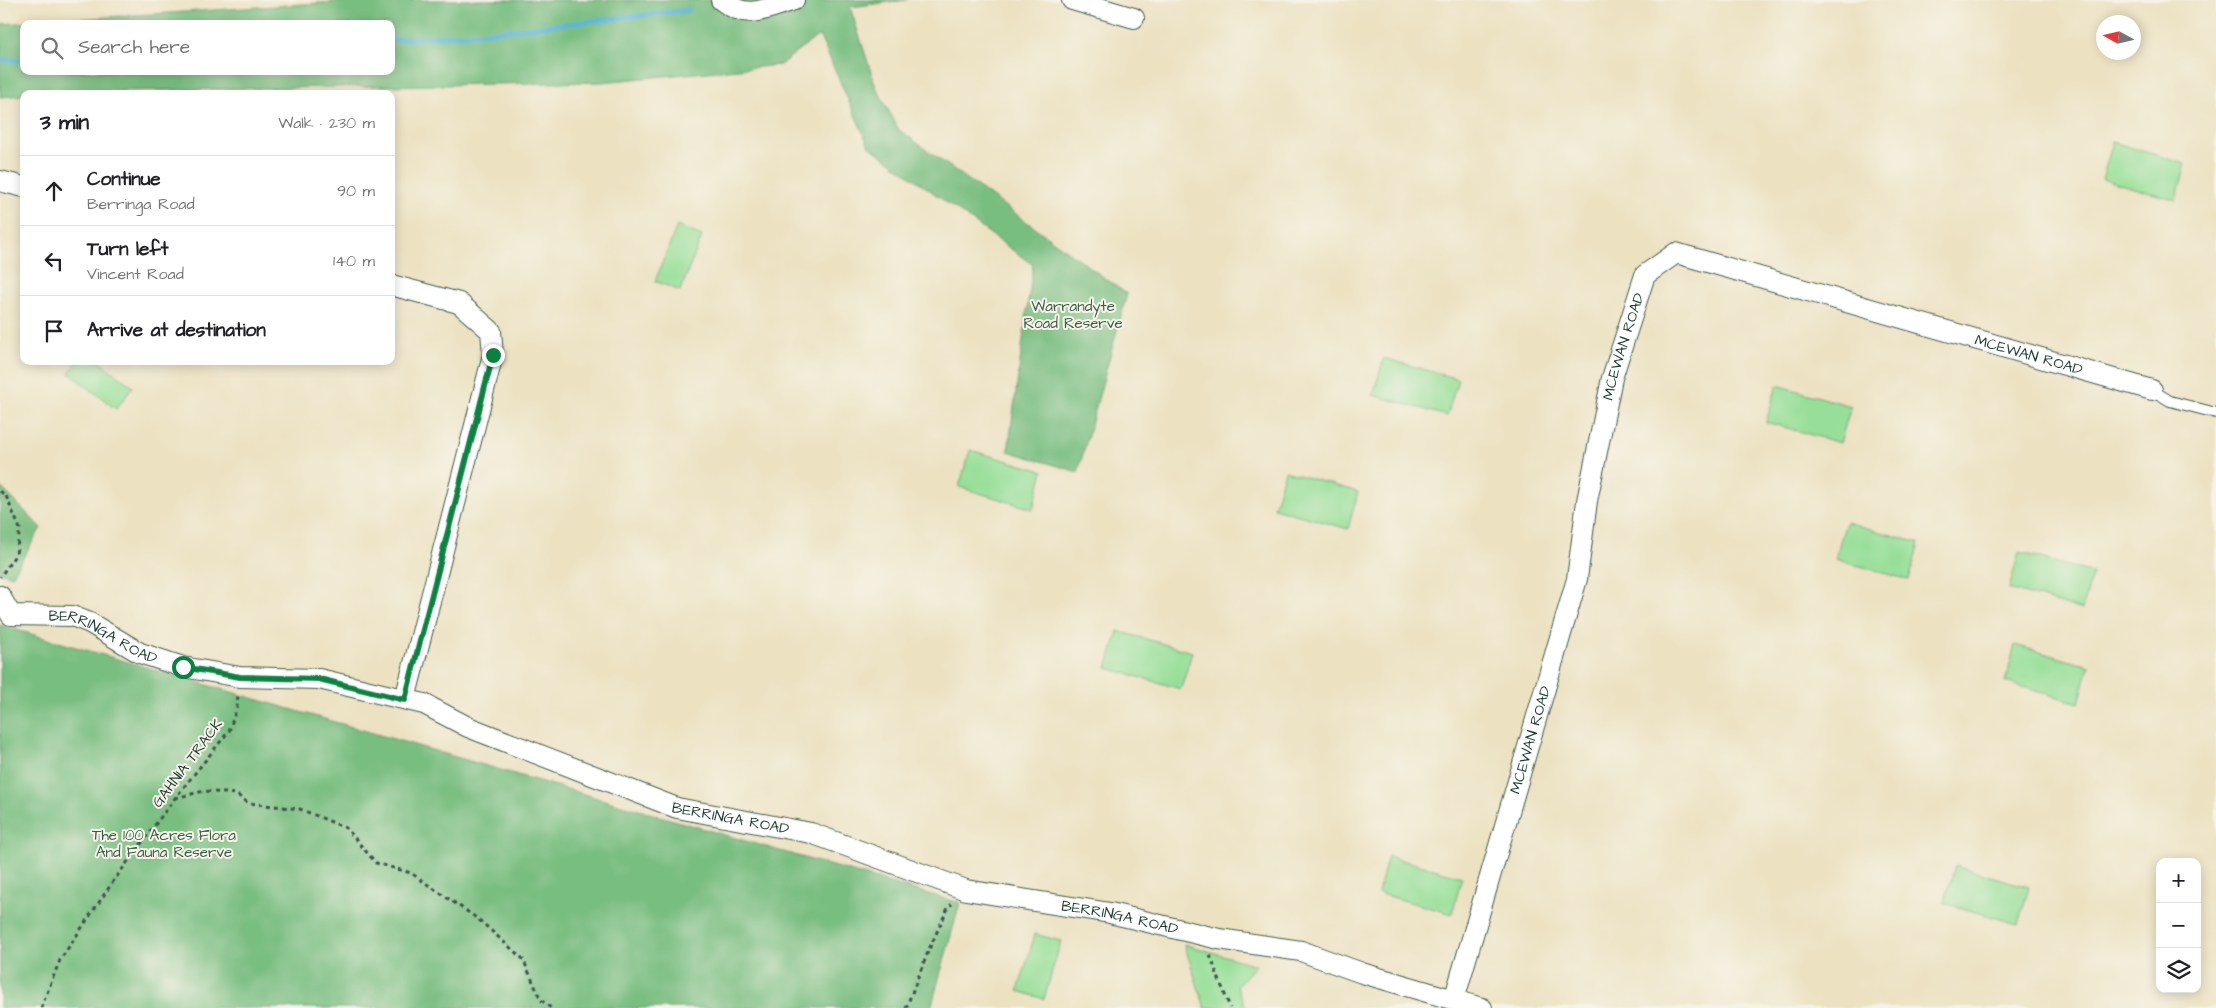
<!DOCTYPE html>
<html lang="en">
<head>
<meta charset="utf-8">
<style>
	:root { --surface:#fff; --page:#f2f2f2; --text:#202124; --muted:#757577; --line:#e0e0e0 }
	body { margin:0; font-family:"Architects Daughter",sans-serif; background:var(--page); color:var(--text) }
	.controls { position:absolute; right:15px; bottom:15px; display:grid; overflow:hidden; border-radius:10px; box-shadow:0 2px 12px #0003 }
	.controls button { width:45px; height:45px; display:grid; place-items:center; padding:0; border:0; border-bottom:1px solid var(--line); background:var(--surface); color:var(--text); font:25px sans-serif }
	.compass { position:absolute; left:2096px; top:15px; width:45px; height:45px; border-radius:50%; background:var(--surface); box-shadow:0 2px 12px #0003; rotate:278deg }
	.stop { position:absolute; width:15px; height:15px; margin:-11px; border:4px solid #0b8043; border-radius:50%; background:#fff }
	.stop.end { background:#0b8043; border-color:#fff; box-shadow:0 1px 5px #0008 }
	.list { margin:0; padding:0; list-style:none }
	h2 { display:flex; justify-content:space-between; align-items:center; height:65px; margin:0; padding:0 20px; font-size:21px }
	h2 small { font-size:16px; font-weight:400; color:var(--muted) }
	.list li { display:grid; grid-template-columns:32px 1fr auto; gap:15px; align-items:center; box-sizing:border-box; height:70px; padding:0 20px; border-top:1px solid var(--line) }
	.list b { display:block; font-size:19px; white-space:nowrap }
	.list p { margin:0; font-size:16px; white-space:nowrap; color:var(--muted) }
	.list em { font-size:16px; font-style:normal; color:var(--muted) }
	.icon { flex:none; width:28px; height:28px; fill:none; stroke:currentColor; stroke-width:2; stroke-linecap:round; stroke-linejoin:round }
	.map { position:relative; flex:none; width:2216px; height:1008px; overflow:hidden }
	.search { position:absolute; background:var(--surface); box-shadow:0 2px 12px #0003; left:20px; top:20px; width:375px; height:55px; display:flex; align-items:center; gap:12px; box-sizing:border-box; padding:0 18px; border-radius:10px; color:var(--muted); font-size:19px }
	.panel { position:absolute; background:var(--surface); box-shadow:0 2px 12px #0003; left:20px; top:90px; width:375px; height:275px; border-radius:10px }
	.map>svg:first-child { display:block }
</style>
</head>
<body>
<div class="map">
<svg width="2216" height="1008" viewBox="0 0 2216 1008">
	<rect width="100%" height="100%" fill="#f7f3e8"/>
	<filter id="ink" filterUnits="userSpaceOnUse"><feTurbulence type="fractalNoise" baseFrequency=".02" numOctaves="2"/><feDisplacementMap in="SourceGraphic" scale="10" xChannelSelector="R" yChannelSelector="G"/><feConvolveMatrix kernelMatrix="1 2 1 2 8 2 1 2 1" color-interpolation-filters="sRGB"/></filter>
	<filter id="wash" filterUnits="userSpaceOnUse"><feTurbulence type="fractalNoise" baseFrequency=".0096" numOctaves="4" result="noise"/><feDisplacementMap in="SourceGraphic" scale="20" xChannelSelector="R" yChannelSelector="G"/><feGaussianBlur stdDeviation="1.12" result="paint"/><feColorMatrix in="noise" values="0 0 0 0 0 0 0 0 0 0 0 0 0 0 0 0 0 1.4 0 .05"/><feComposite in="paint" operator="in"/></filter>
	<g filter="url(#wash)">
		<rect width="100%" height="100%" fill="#ece2c2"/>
		<path fill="#97df99" stroke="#5b8e66" d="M2113,142L2186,164L2176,200L2102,179Z
			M677,226L702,236L680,291L655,281Z
			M1384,358L1458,379L1447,416L1373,395Z
			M78,361H98L133,387L116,409L69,373Z
			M1777,385L1851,406L1840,443L1766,422Z
			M970,450L1043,471L1033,509L959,487Z
			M1285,471L1358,492L1348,529L1274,508Z
			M1846,522L1919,543L1909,580L1835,559Z
			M2019,552L2093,573L2082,610L2009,589Z
			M1118,631L1192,652L1181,689L1107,668Z
			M2015,645L2089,666L2079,703L2005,682Z
			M1388,856L1462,877L1452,914L1378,893Z
			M1955,866L2029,887L2018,924L1944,903Z
			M1035,934L1061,941L1044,999L1018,991Z
			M1184,944L1256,965L1237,986L1246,1008H1205Z"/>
		<path fill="#79be81" stroke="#4c7e5a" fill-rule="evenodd" d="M365,0H908L850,7L876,87L899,130L1127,294L1078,472L1008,451L1033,265L869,146L819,35L780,65L602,82L63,92L0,97L1,24ZM24,24H391V71H24Z
			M0,486L41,528L12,576L0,572Z
			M0,625L960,903L931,1008H0Z"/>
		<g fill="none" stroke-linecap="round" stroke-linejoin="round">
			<path stroke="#58b3d6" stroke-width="5" d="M391,40L482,33L689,10
				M0,60H24"/>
		</g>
	</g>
	<g filter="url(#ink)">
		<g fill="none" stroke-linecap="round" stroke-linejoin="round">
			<defs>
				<path id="service" d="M2152,390L2170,401L2216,413"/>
				<g id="minor">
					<path d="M721,0C747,21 766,9 794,0"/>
					<path d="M1072,0L1134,18"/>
					<path d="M0,181L24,187"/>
					<path d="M391,285L459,303L491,331L493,355L405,699"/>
					<path id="s1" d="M0,596L11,615L72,616L90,623L140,653L183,667L240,677L319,679L424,704L468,727L677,808L811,833L966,890L1110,913L1219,939L1301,951L1362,973L1482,1008"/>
					<path id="s2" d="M1454,1000L1577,579L1587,501L1612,378L1645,275L1676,253L2152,390"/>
				</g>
			</defs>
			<use href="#service" stroke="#3e5649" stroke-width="12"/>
			<use href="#minor" stroke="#3e5649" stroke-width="22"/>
			<path stroke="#3e5649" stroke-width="3" stroke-dasharray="4 4" stroke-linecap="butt" d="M0,491L6,496L20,529L16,554L0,577
				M175,798L204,791L236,794L248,803L300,809L346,828L376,863L411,873L478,919L523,959L541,1000L551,1008
				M1210,955L1230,1008
				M41,1008L60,960L112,883L175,798L229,731L237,707L238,694
				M906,1008L930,947L948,908L952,904"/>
			<use href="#service" stroke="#fff" stroke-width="10"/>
			<use href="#minor" stroke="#fff" stroke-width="20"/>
		</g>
	</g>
	<g fill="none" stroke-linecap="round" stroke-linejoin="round" filter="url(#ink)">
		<path stroke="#0b8043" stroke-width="6" d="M183,667L240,677L319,679L405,700L493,355"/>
	</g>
	<g text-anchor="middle" stroke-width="4" stroke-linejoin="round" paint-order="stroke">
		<g font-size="15" fill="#375d48" stroke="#f7f3e8">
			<text x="1073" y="311">Warrandyte<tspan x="1073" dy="17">Road Reserve</tspan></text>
			<text x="164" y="840">The 100 Acres Flora<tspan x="164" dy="17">And Fauna Reserve</tspan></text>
		</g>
		<g font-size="15" fill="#1f3d34" stroke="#f7f3e8">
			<text dy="5" stroke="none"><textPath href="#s2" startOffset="676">MCEWAN ROAD</textPath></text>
			<text dy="5" stroke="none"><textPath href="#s2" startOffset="1156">MCEWAN ROAD</textPath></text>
			<text dy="5" stroke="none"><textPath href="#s1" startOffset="119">BERRINGA ROAD</textPath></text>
			<text dy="5" stroke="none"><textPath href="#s2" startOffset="271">MCEWAN ROAD</textPath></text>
			<text transform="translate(187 763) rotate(-53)" y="5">GAHNIA TRACK</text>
			<text dy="5" stroke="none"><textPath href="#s1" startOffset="779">BERRINGA ROAD</textPath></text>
			<text dy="5" stroke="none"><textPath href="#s1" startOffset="1182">BERRINGA ROAD</textPath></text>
		</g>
	</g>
</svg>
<div class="controls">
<button>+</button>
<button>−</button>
<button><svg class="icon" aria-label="layers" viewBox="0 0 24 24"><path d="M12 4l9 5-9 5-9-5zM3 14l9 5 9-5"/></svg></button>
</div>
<svg class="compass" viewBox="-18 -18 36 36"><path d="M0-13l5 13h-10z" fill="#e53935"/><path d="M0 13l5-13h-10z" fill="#757577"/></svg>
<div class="stop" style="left:183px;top:667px"></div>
<div class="stop end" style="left:493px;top:355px"></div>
<div class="search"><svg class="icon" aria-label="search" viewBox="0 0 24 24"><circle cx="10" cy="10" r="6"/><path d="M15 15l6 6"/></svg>Search here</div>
<section class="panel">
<h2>3 min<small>Walk · 230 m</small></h2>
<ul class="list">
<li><svg class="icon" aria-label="ahead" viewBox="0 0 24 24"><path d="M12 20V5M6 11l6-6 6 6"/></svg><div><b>Continue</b><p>Berringa Road</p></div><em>90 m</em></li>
<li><svg class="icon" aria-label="left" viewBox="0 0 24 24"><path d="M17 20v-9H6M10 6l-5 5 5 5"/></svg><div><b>Turn left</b><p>Vincent Road</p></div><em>140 m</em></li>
<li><svg class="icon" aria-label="arrive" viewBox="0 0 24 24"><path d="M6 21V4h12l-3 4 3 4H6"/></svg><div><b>Arrive at destination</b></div></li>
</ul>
</section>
</div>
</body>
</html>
